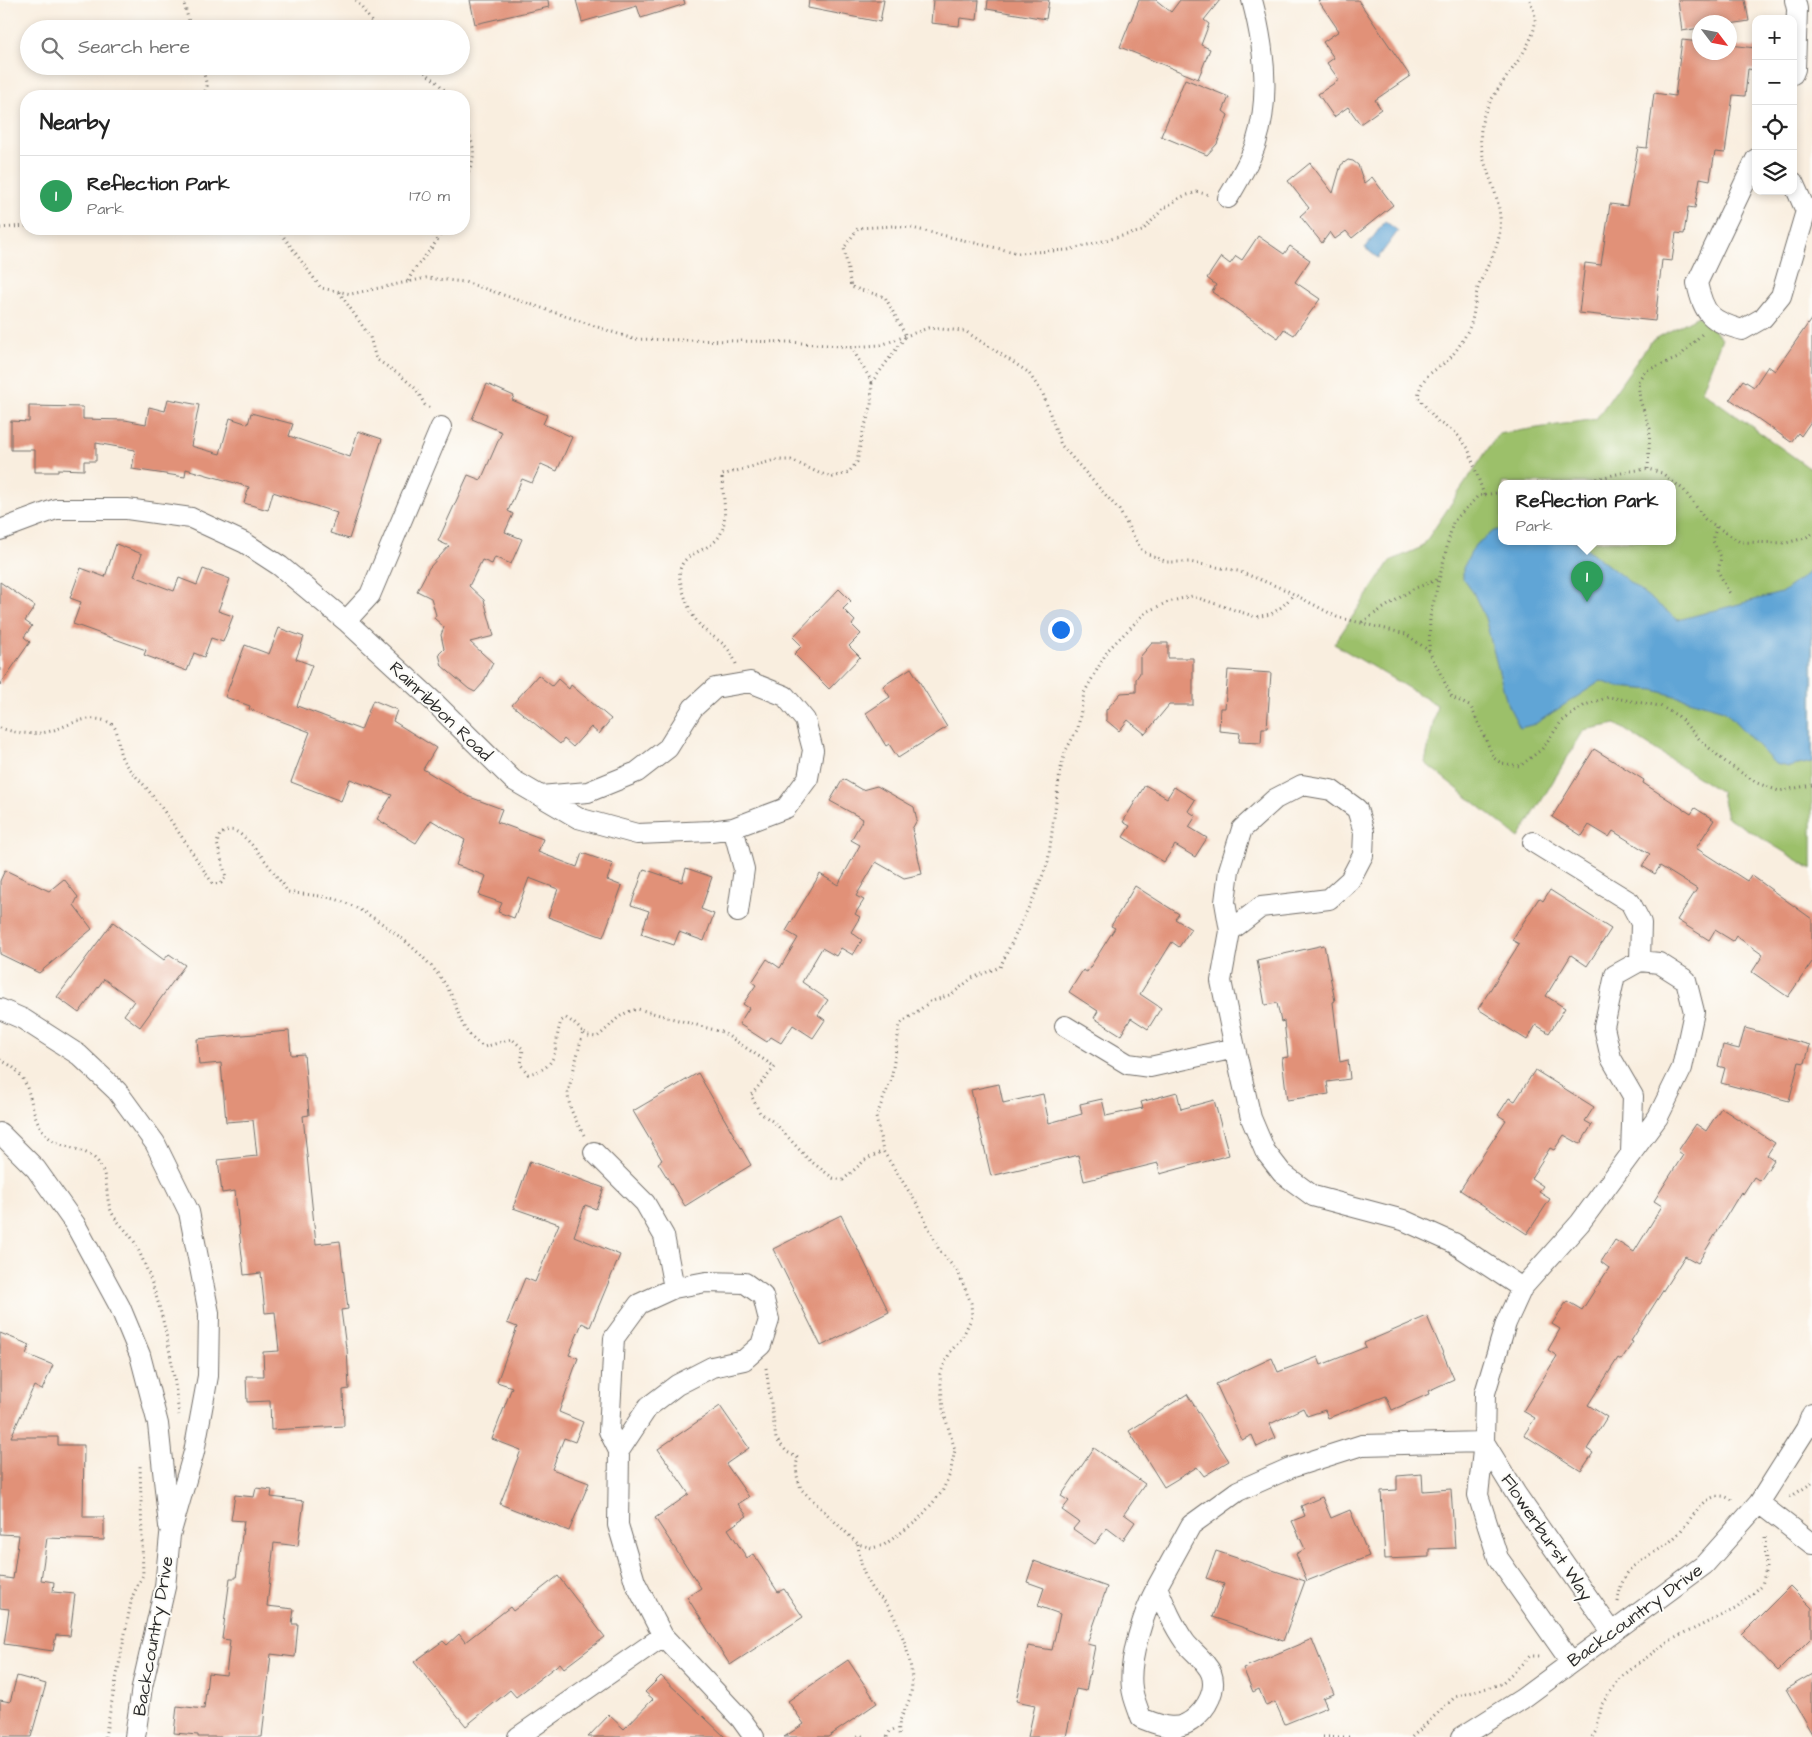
<!DOCTYPE html>
<html lang="en">
<head>
<meta charset="utf-8">
<style>
	:root { --surface:#fff; --page:#f2f2f2; --text:#222; --muted:#767676; --line:#e0e0e0; --accent:#111827 }
	body { margin:0; font-family:"Architects Daughter",sans-serif; background:var(--page); color:var(--text) }
	.controls { position:absolute; right:15px; top:15px; display:grid; overflow:hidden; border-radius:10px; box-shadow:0 2px 8px #0003 }
	.controls button { width:45px; height:45px; display:grid; place-items:center; padding:0; border:0; border-bottom:1px solid var(--line); background:var(--surface); color:var(--text); font:25px sans-serif }
	.compass { position:absolute; left:1692px; top:15px; width:45px; height:45px; border-radius:50%; background:var(--surface); box-shadow:0 2px 8px #0003; rotate:122deg }
	.you { position:absolute; left:1060px; top:629px; width:18px; height:18px; margin:-12px; border:4px solid #fff; border-radius:50%; background:#1a73e8; box-shadow:0 0 0 8px #1a73e833 }
	.badge { display:grid; place-items:center; width:32px; height:32px; border-radius:50%; background:var(--accent); color:#fff; font-size:16px; font-weight:700 }
	.pin { position:absolute; translate:-50% -41px; filter:drop-shadow(0 1px 2px #0008) }
	.pin::after { content:''; position:absolute; top:26px; width:18px; height:15px; background:inherit; clip-path:polygon(0 0,100% 0,50% 100%) }
	.popup { position:absolute; left:1498px; top:480px; width:178px; height:65px; box-sizing:border-box; display:grid; place-content:center; border-radius:10px; background:var(--surface); filter:drop-shadow(0 1px 4px #0005); font-size:16px; white-space:nowrap; color:var(--muted) }
	.popup b { font-size:19px; color:var(--text) }
	.popup::after { content:''; position:absolute; left:50%; top:100%; margin-left:-10px; border:10px solid transparent; border-top-color:var(--surface) }
	.list { margin:0; padding:0; list-style:none }
	h2 { display:flex; justify-content:space-between; align-items:center; height:65px; margin:0; padding:0 20px; font-size:21px }
	h2 small { font-size:16px; font-weight:400; color:var(--muted) }
	.list li { display:grid; grid-template-columns:32px 1fr auto; gap:15px; align-items:center; box-sizing:border-box; height:80px; padding:0 20px; border-top:1px solid var(--line) }
	.list b { display:block; font-size:19px; white-space:nowrap }
	.list p { margin:0; font-size:16px; white-space:nowrap; color:var(--muted) }
	.list em { font-size:16px; font-style:normal; color:var(--muted) }
	.icon { flex:none; width:28px; height:28px; fill:none; stroke:currentColor; stroke-width:2; stroke-linecap:round; stroke-linejoin:round }
	.map { position:relative; flex:none; width:1812px; height:1737px; overflow:hidden }
	.search { position:absolute; background:var(--surface); box-shadow:0 2px 8px #0003; left:20px; top:20px; width:450px; height:55px; display:flex; align-items:center; gap:12px; box-sizing:border-box; padding:0 18px; border-radius:28px; color:var(--muted); font-size:19px }
	.panel { position:absolute; background:var(--surface); box-shadow:0 2px 8px #0003; left:20px; top:90px; width:450px; height:145px; border-radius:20px }
	.map>svg:first-child { display:block }
</style>
</head>
<body>
<div class="map">
<svg width="1812" height="1737" viewBox="0 0 1812 1737">
	<rect width="100%" height="100%" fill="#fdfcf7"/>
	<filter id="ink" filterUnits="userSpaceOnUse"><feTurbulence type="fractalNoise" baseFrequency=".02" numOctaves="2"/><feDisplacementMap in="SourceGraphic" scale="10" xChannelSelector="R" yChannelSelector="G"/><feConvolveMatrix kernelMatrix="1 2 1 2 8 2 1 2 1" color-interpolation-filters="sRGB"/></filter>
	<filter id="wash" filterUnits="userSpaceOnUse"><feTurbulence type="fractalNoise" baseFrequency=".0096" numOctaves="4" result="noise"/><feDisplacementMap in="SourceGraphic" scale="20" xChannelSelector="R" yChannelSelector="G"/><feGaussianBlur stdDeviation="1.12" result="paint"/><feColorMatrix in="noise" values="0 0 0 0 0 0 0 0 0 0 0 0 0 0 0 0 0 1.4 0 .05"/><feComposite in="paint" operator="in"/></filter>
	<g filter="url(#wash)">
		<rect width="100%" height="100%" fill="#f9eedf"/>
		<path fill="#9cc06a" stroke="#64764a" fill-rule="evenodd" d="M1698,316L1722,338L1702,391L1812,470V869L1727,817L1721,792L1616,724L1584,730L1519,838L1425,763L1437,705L1334,644L1390,561L1422,547L1498,434L1596,419L1651,341ZM1502,483H1672V541H1502Z"/>
		<path fill="#61a5d6" stroke="#466880" d="M1385,221L1398,231L1378,258L1365,248Z
			M1502,529V541H1577L1678,620L1781,593L1812,570V762L1789,767L1775,764L1724,710L1654,690L1618,687L1601,681L1535,724L1520,728L1507,703L1485,618L1473,592L1463,579V568L1475,545L1494,531Z"/>
		<g id="blocks">
			<path fill="#e19178" d="M470,0H548L549,7L475,24Z
				M576,0H684L685,4L641,18L637,6L582,22Z
				M809,0H884L880,22L808,8Z
				M933,0H979L977,20L960,18L959,26L931,23Z
				M988,0H1049L1046,19L987,9Z
				M1139,0H1156L1171,12L1180,0H1220L1204,20L1209,24L1201,45L1210,49L1198,79L1120,47Z
				M1318,0H1358L1410,76L1375,100L1381,109L1360,124L1348,107L1334,117L1318,94L1339,80L1327,63L1334,58L1323,42L1339,31Z
				M1678,0H1745L1749,21L1730,24L1700,22V28L1682,31Z
				M1682,40L1700,42V52H1730V45L1756,48V70L1748,69L1745,96L1733,95L1725,153L1715,152L1710,180L1700,178L1695,208L1688,207L1684,234L1676,233L1672,261L1662,260L1655,321L1579,313L1585,263L1601,265L1610,204L1627,206L1638,147L1647,148L1654,93L1675,96Z
				M1185,79L1229,97L1223,111L1228,115L1217,144L1207,155L1161,136Z
				M1348,160L1353,161L1358,165L1364,183L1372,177L1393,205L1352,238L1346,231L1335,239L1330,232L1322,243L1300,216L1309,208L1288,181L1310,163L1333,193L1341,165Z
				M1258,236L1284,254L1290,246L1310,260L1295,282L1320,299L1294,335L1284,329L1278,338L1212,292L1216,285L1207,278L1221,257L1230,264L1236,256L1242,260Z
				M1812,318V420L1801,436L1798,433L1791,442L1730,399L1743,380L1754,387L1768,366L1775,371Z
				M487,384L514,396L512,400L547,415L543,424L572,437L557,471L541,464L532,483L522,479L508,511L513,514L505,532L522,539L511,564L495,557L492,564L482,560L469,586L484,600L494,636L470,642L493,663L483,683L475,692L469,689L442,666L439,654L444,649L441,635L444,627L434,618L436,615L431,598L417,591L429,568L449,546L438,541L468,475L481,480L502,432L472,419Z
				M168,399L199,405L191,446L220,454L230,418L248,424L251,413L293,424L289,436L350,457L358,431L382,439L349,539L330,533L337,513L273,492L268,510L244,503L249,487L186,469L185,477L132,469L135,450L96,443V461H84V470L58,469V472H35V450H11V421L29,422V406L83,407V419L125,420L146,424L149,407L165,411Z
				M116,544L142,554L134,576L174,591L179,578L197,585L203,569L230,579L218,611L233,616L223,642L211,638L204,657L194,653L187,671L144,655L146,650L73,624L81,602L70,598L81,568L105,577Z
				M0,582L35,606L25,621L32,626L24,637L30,642L0,685Z
				M839,589L851,601L843,609L855,621L852,625L861,634L849,646L860,657L829,689L794,654L802,646L793,637Z
				M279,628L304,637L296,659L312,665L297,706L361,730L373,700L397,710L393,721L436,748L423,769L467,796L502,809L497,822L543,839L538,852L577,867L582,853L613,864L607,880L622,886L603,937L548,917L558,889L529,878L514,918L498,912L502,903L479,895L486,876L456,865L465,840L431,820L416,843L377,819L392,795L350,779L341,801L291,782L310,732L249,709L250,706L225,697L245,645L269,654Z
				M1152,643H1168V658H1193V705H1169L1145,734L1128,720L1119,731L1106,720V710L1121,693L1136,692V679L1140,673V657Z
				M911,668L947,727L898,758L889,744L886,746L866,713L890,697L883,686Z
				M1228,670L1271,673L1267,728H1262L1261,743L1239,742L1240,733L1219,731L1220,708H1225Z
				M538,675L552,686L558,679L569,689L571,685L611,719L599,734L591,727L573,747L564,739L560,744L512,705Z
				M1594,749L1644,780L1643,783L1691,814L1695,808L1714,820L1696,848L1747,881L1751,875L1812,919V962L1788,997L1752,972L1763,955L1736,936L1733,941L1715,930L1709,940L1677,920L1697,889L1660,866L1655,874L1642,866L1650,854L1613,831L1609,837L1589,825L1582,836L1552,817Z
				M843,779L862,790L877,786L914,807L917,820L912,829L922,874L904,878L876,862L856,896L864,900L855,914L860,917L851,932L862,940L853,955L841,948L836,956L822,948L802,982L828,1000L818,1015L825,1020L813,1038L793,1025L781,1043L771,1037L767,1042L739,1024L749,1008L743,1004L756,985L752,982L767,959L780,968L798,938L786,931L820,874L838,885L860,845L851,840L863,819L830,801Z
				M1145,785L1167,798L1174,787L1195,800L1188,811L1196,816L1189,827L1207,838L1195,857L1175,845L1164,862L1123,837L1130,826L1123,822Z
				M686,868L712,877L701,909L714,914L704,941L679,932L674,945L641,934L649,911L631,905L644,869L682,882Z
				M5,870L49,891L64,879L78,897L74,905L92,929L39,973L0,954V881Z
				M1135,886L1179,914L1175,919L1191,929L1179,947L1172,942L1140,994L1161,1008L1148,1029L1131,1018L1121,1035L1094,1018L1098,1011L1069,992L1083,970L1087,972L1115,928L1111,926Z
				M1550,890L1611,929L1587,966L1571,955L1546,996L1565,1008L1549,1033L1536,1025L1527,1040L1478,1009L1519,944L1512,940L1539,898L1543,901Z
				M113,922L164,960L169,954L185,965L140,1027L124,1015L134,1001L104,979L79,1013L57,997Z
				M1324,945L1335,1001L1333,1002L1340,1062L1348,1060L1350,1079L1327,1082L1329,1094L1287,1100L1282,1058L1288,1057L1284,1021L1281,1022L1277,1003L1265,1005L1257,960Z
				M1745,1028L1810,1045L1805,1063L1799,1062L1789,1101L1721,1083L1725,1068L1718,1066L1723,1045L1739,1049Z
				M289,1031L291,1055L304,1054L309,1115L303,1116L316,1244L340,1241L348,1309L341,1310L346,1348H347L349,1389L343,1390L344,1426L271,1430L270,1401L247,1402L246,1376H264L263,1352L279,1351L275,1312L265,1313L261,1273L244,1275L235,1191L222,1193L218,1160L257,1156L253,1120L226,1122L221,1063L199,1065L197,1039Z
				M1535,1070L1594,1107L1585,1121L1592,1125L1580,1144L1564,1135L1554,1150L1550,1148L1531,1178L1543,1186L1539,1192L1550,1199L1527,1234L1460,1190L1506,1120L1498,1115L1509,1098L1515,1101Z
				M698,1073L751,1165L685,1206L658,1163L662,1160L633,1111Z
				M999,1084L1003,1103L1043,1094L1049,1123L1082,1114L1080,1104L1102,1099L1106,1116L1143,1108L1141,1102L1177,1092L1181,1109L1214,1100L1229,1155L1160,1174L1158,1163L1084,1181L1078,1155L991,1176L971,1090Z
				M1721,1108L1775,1143L1767,1155L1774,1160L1760,1181L1754,1177L1743,1194L1741,1192L1698,1263L1685,1256L1631,1341L1633,1342L1621,1360L1618,1358L1588,1405L1607,1417L1587,1449L1593,1453L1581,1471L1524,1435L1535,1418L1523,1411L1557,1356L1548,1350L1560,1329L1552,1324L1567,1301L1582,1310L1609,1268L1601,1262L1615,1240L1634,1252L1662,1206L1654,1201L1683,1155L1678,1151L1696,1124L1706,1131Z
				M530,1161L604,1188L596,1209L585,1205L574,1236L620,1255L590,1327L582,1323L569,1355L578,1358L559,1412L583,1422L575,1442L564,1438L552,1469L589,1483L569,1531L500,1504L521,1450L492,1439L512,1387L497,1382L517,1327L507,1323L525,1278L535,1282L559,1224L513,1208Z
				M841,1215L889,1312L821,1346L773,1249Z
				M1427,1316L1454,1379L1428,1391L1429,1394L1392,1410L1386,1396L1328,1418L1325,1410L1307,1416L1303,1408L1270,1424L1276,1438L1257,1447L1252,1435L1242,1440L1216,1384L1272,1358L1278,1372L1318,1357L1321,1365L1366,1347L1364,1343Z
				M0,1333L30,1345L26,1354L53,1365L42,1390L34,1386L11,1437H58V1445H84L83,1517H104V1540L47,1538L41,1580L54,1582L53,1592L75,1594L70,1636L56,1635L53,1651L4,1644L9,1609L0,1608V1577L13,1579L19,1535L0,1534Z
				M1187,1394L1229,1461L1204,1476L1197,1467L1164,1487L1129,1431Z
				M720,1406L749,1448L726,1464L749,1497L738,1504L747,1516L728,1529L747,1558L753,1554L778,1592L784,1589L803,1617L730,1665L687,1597L701,1588L655,1518L689,1494L658,1449Z
				M1094,1448L1145,1484L1124,1514L1135,1522L1123,1540L1107,1528L1095,1544L1073,1529L1079,1522L1062,1510L1069,1501L1061,1496Z
				M1422,1474L1423,1491L1451,1489L1455,1548L1429,1549V1557L1385,1559L1381,1491L1397,1490V1476Z
				M256,1488L272,1490L271,1497L304,1501L298,1546L274,1543L267,1606L294,1609L292,1624H298L295,1657L271,1654L262,1737H198V1735L174,1733L177,1706L204,1709L208,1673L226,1675L230,1640L222,1639L230,1578H236L244,1521L231,1520L235,1495L254,1497Z
				M1322,1497L1331,1518L1350,1510L1369,1556L1307,1581L1296,1554L1305,1549L1292,1521L1305,1516L1301,1506Z
				M1216,1551L1305,1581L1283,1641L1212,1617L1224,1584L1206,1578Z
				M1034,1561L1107,1587L1087,1644L1095,1646L1086,1691L1076,1689L1066,1737H1028L1035,1705L1016,1701L1028,1646L1052,1650L1060,1614L1038,1606L1044,1588L1027,1582Z
				M558,1576L605,1637L564,1668L560,1663L516,1697L510,1690L466,1726L414,1662L443,1641L447,1645L459,1634L465,1642L510,1607L513,1611Z
				M1790,1586L1812,1608V1637L1778,1671L1742,1634Z
				M1312,1639L1334,1694L1323,1698L1327,1707L1285,1724L1275,1702L1266,1706L1259,1689L1253,1692L1243,1668Z
				M848,1660L877,1703L828,1737H784L804,1724L788,1701Z
				M1812,1674V1734L1786,1689Z
				M17,1676L46,1684L31,1737H0V1700L10,1702Z
				M661,1676L725,1737H588L609,1715L624,1729L653,1699L645,1692Z"/>
		</g>
	</g>
	<g filter="url(#ink)">
		<use href="#blocks" fill-opacity="0" stroke="#736f6a" stroke-width="1"/>
		<g fill="none" stroke-linecap="round" stroke-linejoin="round">
			<defs>
				<path id="minor" d="M1793,74L1795,69L1797,9L1795,0
					M1756,159L1697,283C1704,315 1711,321 1742,330L1763,318L1781,296L1806,211L1793,182
					M1228,198C1238,181 1250,162 1256,143C1271,97 1264,45 1252,0
					M0,530L56,509H127L191,518L245,543L280,566L346,621L434,702L513,780L578,818L637,834L711,831L733,828L786,808L808,778L813,750L805,720L785,696L750,682L715,688L693,708L668,748L637,772L588,792L540,796
					M346,621L370,595L441,427
					M733,828L744,869L738,912
					M1533,842L1630,902L1641,923L1640,961
					M1230,931L1225,902L1229,870L1242,829L1275,799L1302,785L1331,790L1357,809L1364,832L1363,855L1350,880L1329,899L1261,907L1230,931L1221,981L1235,1048L1251,1118L1265,1151L1282,1173L1313,1196L1403,1220L1454,1243L1522,1288
					M0,1009L23,1019L79,1055L117,1091L155,1143L189,1212L209,1313L208,1376L194,1452L170,1535L165,1587L142,1687L135,1737
					M1065,1026L1128,1064L1150,1067L1235,1048
					M0,1133L36,1169L75,1224L120,1307L140,1355L158,1424L169,1526
					M594,1152L645,1203L664,1236L674,1288
					M1484,1442L1516,1494L1612,1632
					M619,1451L648,1407L677,1385L712,1367L744,1360L761,1345L769,1320L763,1296L745,1283L706,1282L674,1288L639,1304L614,1338L609,1431L619,1451L618,1525L635,1582L663,1636L741,1719L754,1737
					M1759,1503L1812,1544
					M1157,1587C1165,1606 1173,1625 1185,1642C1191,1650 1200,1656 1206,1665C1220,1681 1211,1703 1197,1716C1179,1734 1161,1726 1141,1718C1138,1708 1133,1698 1132,1688C1128,1661 1144,1611 1157,1587L1191,1525L1238,1491L1290,1468L1362,1445L1484,1442
					M1571,1662L1498,1558L1478,1495L1484,1442L1485,1393L1506,1323L1522,1288L1580,1223L1658,1117L1682,1068L1694,1012L1686,980L1659,963L1640,961L1615,975L1604,1027L1611,1058L1633,1096L1631,1152
					M518,1737L663,1636
					M1462,1737L1522,1699L1704,1565L1759,1503L1806,1429L1812,1414"/>
			</defs>
			<use href="#minor" stroke="#736f6a" stroke-width="22"/>
			<path stroke="#736f6a" stroke-width="3" stroke-dasharray="1 4" stroke-linecap="butt" d="M183,0L191,29
				M356,0L377,29
				M202,66L207,86L203,96
				M417,66L437,82L450,96
				M464,123C476,149 477,156 464,182
				M0,228L26,226
				M278,229L321,288L351,294L426,278L465,282L633,339L790,342L851,347L881,345L928,328L965,331L1028,372L1043,394L1061,445L1119,510L1142,551L1167,562H1189L1238,571L1286,590L1337,617L1406,634L1429,651L1452,697L1471,707L1494,758L1501,763L1520,766L1542,749L1561,722L1585,705L1609,697L1660,706L1678,716L1702,742L1728,764L1757,783L1779,791L1812,785
				M408,281C417,261 435,249 443,229
				M339,292L370,337L376,359L400,375L416,389L425,405L432,409
				M851,347L872,382L906,336L885,297L851,287L844,248L858,228L893,226L912,228L1018,253L1068,250L1142,231L1163,209L1181,197L1197,192L1210,195
				M1648,469L1650,429L1640,400L1638,381L1645,371L1678,358L1702,334
				M1537,483L1587,481L1630,471L1648,469L1662,473L1684,490L1705,519L1740,542L1786,543L1805,538L1812,534
				M1484,495L1468,448L1455,432L1438,422L1418,397C1422,372 1435,373 1450,358C1458,349 1466,336 1470,326C1475,314 1474,300 1478,288C1487,263 1503,245 1500,217C1497,180 1473,158 1483,118C1492,87 1537,49 1535,18C1535,12 1531,5 1530,0
				M1716,527L1713,541L1721,557L1718,571L1730,594
				M1362,622L1413,589L1439,579
				M1429,651L1430,617L1453,522L1478,496L1502,492
				M736,664C727,638 708,639 696,620C689,611 684,595 681,584C672,550 709,555 720,535C729,519 722,493 722,475L775,460H791L819,473L833,477L848,473L857,462L862,435L871,407L872,382
				M0,728C13,732 28,735 41,733C60,731 77,717 96,719C125,722 114,740 122,758C128,771 140,779 148,790C172,820 192,853 213,884L221,883L226,877L217,843L220,834C225,832 229,829 235,831C252,839 276,876 288,892C305,895 325,895 341,901C377,915 427,954 447,987C462,1012 456,1029 484,1047L512,1039L523,1049L521,1065L528,1074C562,1067 552,1048 561,1021L566,1018L574,1023L583,1032
				M0,1060C36,1075 25,1105 43,1131C55,1150 85,1145 98,1162C110,1179 104,1196 112,1213C118,1224 129,1232 135,1243C162,1297 172,1356 179,1415
				M584,1135C576,1121 568,1108 568,1092L583,1032L588,1036L597,1037C613,1025 617,1013 638,1009L722,1032L775,1067L751,1095L760,1113L775,1123L808,1159L833,1178L843,1180L865,1160L883,1151
				M766,1368L776,1439L787,1452L798,1458L796,1465L797,1476L801,1489L858,1544L872,1548L884,1545L917,1521L942,1492L950,1474L955,1450L943,1410L940,1374L950,1352L962,1338L972,1317L971,1303L958,1272L939,1250L919,1207L883,1151L876,1117L891,1080L900,1024L930,1002L952,994L972,978L1000,967L1036,892L1048,862L1060,772L1065,752L1078,728L1084,693L1108,650L1146,612L1168,602L1192,596L1256,617L1271,614L1283,606L1294,594
				M1790,1497L1812,1483
				M858,1544C860,1562 864,1581 876,1594C879,1597 882,1599 885,1602C897,1617 906,1644 910,1663C912,1674 913,1686 910,1697C906,1711 895,1722 900,1737
				M1618,1602C1623,1556 1650,1562 1676,1536C1692,1521 1708,1481 1735,1502
				M105,1737L132,1597L143,1575L140,1464
				M858,1737L859,1735L865,1737
				M887,1737L890,1731L897,1728
				M1323,1737H1351
				M1412,1737L1455,1697L1501,1684L1530,1656H1543
				M1592,1737L1596,1731L1602,1704L1621,1677L1667,1642L1737,1608L1762,1585L1766,1568L1765,1534"/>
			<use href="#minor" stroke="#fff" stroke-width="20"/>
		</g>
	</g>
	<g text-anchor="middle" stroke-width="4" stroke-linejoin="round" paint-order="stroke">
		<g font-size="18" fill="#2b2b2b" stroke="#fdfcf7">
			<text transform="translate(441 711) rotate(44)" y="6">Rainribbon Road</text>
			<text transform="translate(1547 1537) rotate(56)" y="6">Flowerburst Way</text>
			<text transform="translate(1635 1615) rotate(-36)" y="6">Backcountry Drive</text>
			<text transform="translate(153 1636) rotate(-80)" y="6">Backcountry Drive</text>
		</g>
	</g>
</svg>
<div class="controls">
<button>+</button>
<button>−</button>
<button><svg class="icon" aria-label="locate" viewBox="0 0 24 24"><circle cx="12" cy="12" r="6"/><path d="M12 2v4M12 18v4M2 12h4M18 12h4"/></svg></button>
<button><svg class="icon" aria-label="layers" viewBox="0 0 24 24"><path d="M12 4l9 5-9 5-9-5zM3 14l9 5 9-5"/></svg></button>
</div>
<svg class="compass" viewBox="-18 -18 36 36"><path d="M0-13l5 13h-10z" fill="#e53935"/><path d="M0 13l5-13h-10z" fill="#767676"/></svg>
<div class="you"></div>
<div class="pin badge" style="left:1587px;top:602px;background:#2e9e5b">1</div>
<div class="popup"><b>Reflection Park</b>Park</div>
<div class="search"><svg class="icon" aria-label="search" viewBox="0 0 24 24"><circle cx="10" cy="10" r="6"/><path d="M15 15l6 6"/></svg>Search here</div>
<section class="panel">
<h2>Nearby<small></small></h2>
<ul class="list">
<li><span class="badge" style="background:#2e9e5b">1</span><div><b>Reflection Park</b><p>Park</p></div><em>170 m</em></li>
</ul>
</section>
</div>
</body>
</html>
